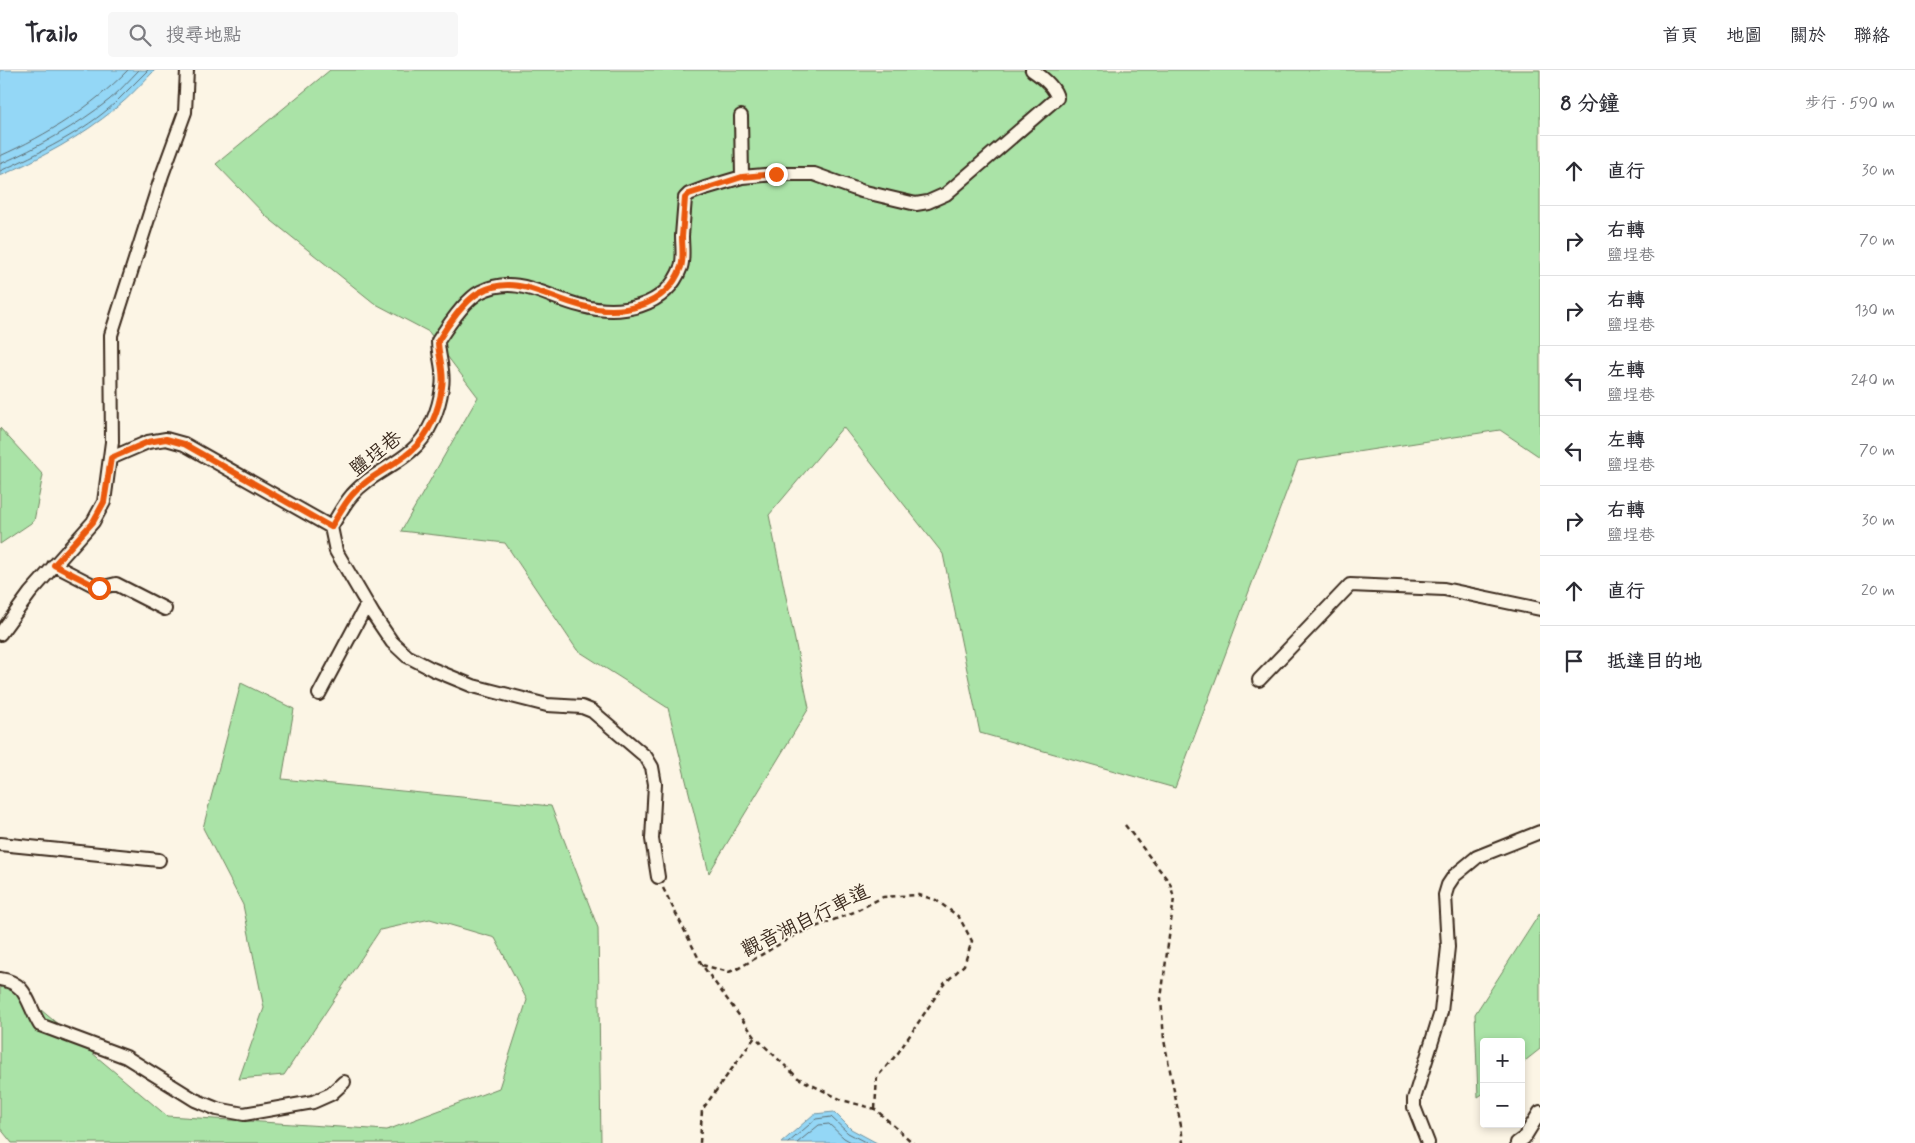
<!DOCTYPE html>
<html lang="zh-TW">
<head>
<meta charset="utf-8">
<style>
	:root { --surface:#fff; --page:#f7f7f7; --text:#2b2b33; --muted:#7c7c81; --line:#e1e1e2 }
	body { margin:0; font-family:Mynerve,"LXGW WenKai TC",sans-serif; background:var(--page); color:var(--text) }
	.controls { position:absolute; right:15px; bottom:15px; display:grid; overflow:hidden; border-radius:5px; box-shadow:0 2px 8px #0003 }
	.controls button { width:45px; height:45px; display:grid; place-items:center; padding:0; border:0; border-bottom:1px solid var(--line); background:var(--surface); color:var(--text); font:25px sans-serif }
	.stop { position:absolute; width:15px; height:15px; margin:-11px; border:4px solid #ea580c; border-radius:50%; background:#fff }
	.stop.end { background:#ea580c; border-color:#fff; box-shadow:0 1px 5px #0008 }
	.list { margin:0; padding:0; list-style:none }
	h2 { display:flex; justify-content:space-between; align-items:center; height:65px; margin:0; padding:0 20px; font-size:21px }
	h2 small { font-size:16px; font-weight:400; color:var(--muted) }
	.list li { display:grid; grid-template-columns:32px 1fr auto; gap:15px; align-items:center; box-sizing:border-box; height:70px; padding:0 20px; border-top:1px solid var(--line) }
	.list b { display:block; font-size:19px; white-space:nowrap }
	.list p { margin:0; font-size:16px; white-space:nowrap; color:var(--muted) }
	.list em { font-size:16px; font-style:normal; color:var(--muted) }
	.icon { flex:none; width:28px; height:28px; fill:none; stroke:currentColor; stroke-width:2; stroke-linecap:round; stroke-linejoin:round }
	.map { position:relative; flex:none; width:1540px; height:1073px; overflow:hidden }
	header { display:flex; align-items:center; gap:30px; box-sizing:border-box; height:70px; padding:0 25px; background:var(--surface); border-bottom:1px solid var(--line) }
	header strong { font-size:24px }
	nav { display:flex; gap:28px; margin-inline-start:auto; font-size:18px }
	.search { width:350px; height:45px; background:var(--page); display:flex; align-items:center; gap:12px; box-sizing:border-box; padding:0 18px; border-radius:5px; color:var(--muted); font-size:19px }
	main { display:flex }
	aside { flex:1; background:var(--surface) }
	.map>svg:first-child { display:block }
</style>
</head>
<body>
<header>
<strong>Trailo</strong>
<div class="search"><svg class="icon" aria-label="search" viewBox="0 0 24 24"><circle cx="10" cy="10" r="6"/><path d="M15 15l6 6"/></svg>搜尋地點</div>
<nav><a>首頁</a><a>地圖</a><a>關於</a><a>聯絡</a></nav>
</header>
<main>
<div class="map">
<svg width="1540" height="1073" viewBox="0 0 1540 1073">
	<rect width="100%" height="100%" fill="#fcf5e5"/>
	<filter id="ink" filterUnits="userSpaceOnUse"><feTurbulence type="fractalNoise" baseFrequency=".02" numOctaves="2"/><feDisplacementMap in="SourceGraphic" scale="10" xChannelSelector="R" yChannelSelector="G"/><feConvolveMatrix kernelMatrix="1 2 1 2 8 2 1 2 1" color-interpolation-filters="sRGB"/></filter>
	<g filter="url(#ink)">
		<path fill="#aae3a7" stroke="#728662" d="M330,0H1540V387L1500,360L1298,391L1175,718L980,663L943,484L843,357L769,445L809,638L709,803L668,638L577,580L505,473L401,461L478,327L429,262L374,233L267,147L216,94Z
			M0,358L43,405L34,451L0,474Z
			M241,613L294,639L282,709L551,736L598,858L601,1073H12L0,1058V918L9,913L167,1046L387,1060L499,1018L527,930L495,868L430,849L380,860L284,1005L239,1009L264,938L243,835L203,758Z
			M1540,843V979L1521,994V972H1484V1023L1478,1027L1475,944Z"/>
		<path fill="#94d7f6" stroke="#7092a0" d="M0,0H155C142,13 130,27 116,38C81,67 41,88 0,106Z
			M834,1042L851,1059L877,1073H781L814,1044Z"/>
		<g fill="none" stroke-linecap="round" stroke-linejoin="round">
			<path stroke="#5f6f74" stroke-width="1" d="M0,86C49,64 90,38 128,0
				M0,94C39,77 76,56 109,30C120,21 129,10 139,0
				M0,101C38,84 85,61 115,33C126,22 137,11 148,0
				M788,1073L816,1049L831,1047L848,1063L867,1073
				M797,1073L819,1055L829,1054L844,1068L853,1073"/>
			<defs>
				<path id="minor" d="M741,46L742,107
					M111,388L148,372L166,369L184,374L331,457C338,446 344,434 352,425C368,406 393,397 411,381C429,366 439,340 442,317C445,301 438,286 438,271C447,257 465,230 480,222C517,203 547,228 582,236C620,246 666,238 681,197C684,188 682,176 682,166C683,154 684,141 685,128L689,124L705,118L742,107L776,104H814L861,121L916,134L928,132L946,124L1057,28C1055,17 1041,6 1032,0
					M331,457L336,481L373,544L392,572L407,586L432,599L473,616L547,635L582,637L592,641L646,687L652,697L655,714L652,769L658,807
					M54,495L99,518L116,514L165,539
					M0,564L30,523L93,452L104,432L112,372L111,265L162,105L185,42L187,0
					M1259,610L1350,515L1444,519L1540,539
					M319,624L367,534
					M0,774L159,790
					M0,909C28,913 27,934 40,955L126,987L195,1030L217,1039L244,1044L313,1032L331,1024L344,1012
					M1428,1073L1414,1037V1029L1441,942L1448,877L1445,825L1448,815L1454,806L1477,787L1540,762
					M1517,1073L1524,1068L1540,1042"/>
			</defs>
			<use href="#minor" stroke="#3b2a1e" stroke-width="16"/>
			<path stroke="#3b2a1e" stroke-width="2.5" stroke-dasharray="5 4" stroke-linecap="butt" d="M1125,755L1170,813L1174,828L1161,929L1164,970L1181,1056L1183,1073
				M663,818L702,895L755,967L798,1008L842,1030L875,1039L913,1073
				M702,895L729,902L739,898L795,865L854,842L883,827L919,825L936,830L959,847L972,871L964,895L944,914L898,983L877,1007L875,1039
				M700,1073L702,1040L755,967"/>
			<use href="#minor" stroke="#fcf5e5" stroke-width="12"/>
		</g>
	</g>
	<g fill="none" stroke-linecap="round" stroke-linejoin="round" filter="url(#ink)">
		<path stroke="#ea580c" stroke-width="6" d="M99,518L54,495L93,452L104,432L111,388L148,372L166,369L184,374L331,457C338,446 344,434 352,425C368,406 393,397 411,381C429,366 439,340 442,317C445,301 438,286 438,271C447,256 465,230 480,222C517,203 547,228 582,236C620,246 666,238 681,197C684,188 682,176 682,167C683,154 684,141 685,128L689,124L742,107L776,104"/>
	</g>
	<g text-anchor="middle" stroke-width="4" stroke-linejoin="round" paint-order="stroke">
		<g font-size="20" fill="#3b2a1e" stroke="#fcf5e5">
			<text transform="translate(375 383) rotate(-38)" y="7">鹽埕巷</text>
			<text transform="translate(805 850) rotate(-26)" y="7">觀音湖自行車道</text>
		</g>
	</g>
</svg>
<div class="controls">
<button>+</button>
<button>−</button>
</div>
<div class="stop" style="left:99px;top:518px"></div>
<div class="stop end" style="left:776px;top:104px"></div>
</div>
<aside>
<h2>8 分鐘<small>步行 · 590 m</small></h2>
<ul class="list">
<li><svg class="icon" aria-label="ahead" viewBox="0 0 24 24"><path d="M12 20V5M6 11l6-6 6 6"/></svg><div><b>直行</b></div><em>30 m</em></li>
<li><svg class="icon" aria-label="right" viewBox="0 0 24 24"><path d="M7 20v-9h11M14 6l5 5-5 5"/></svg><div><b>右轉</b><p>鹽埕巷</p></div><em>70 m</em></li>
<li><svg class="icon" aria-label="right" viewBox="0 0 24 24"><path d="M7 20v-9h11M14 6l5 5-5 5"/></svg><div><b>右轉</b><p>鹽埕巷</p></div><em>130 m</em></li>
<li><svg class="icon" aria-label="left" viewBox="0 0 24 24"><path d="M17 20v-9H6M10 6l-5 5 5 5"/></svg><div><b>左轉</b><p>鹽埕巷</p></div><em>240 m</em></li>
<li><svg class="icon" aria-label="left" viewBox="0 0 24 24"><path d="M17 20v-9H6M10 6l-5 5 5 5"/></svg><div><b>左轉</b><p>鹽埕巷</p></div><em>70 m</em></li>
<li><svg class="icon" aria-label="right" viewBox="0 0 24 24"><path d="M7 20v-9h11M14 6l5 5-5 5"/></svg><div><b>右轉</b><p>鹽埕巷</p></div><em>30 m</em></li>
<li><svg class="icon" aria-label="ahead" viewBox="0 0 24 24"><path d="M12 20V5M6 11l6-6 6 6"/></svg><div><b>直行</b></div><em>20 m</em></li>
<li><svg class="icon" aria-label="arrive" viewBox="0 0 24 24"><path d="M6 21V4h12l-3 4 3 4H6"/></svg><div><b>抵達目的地</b></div></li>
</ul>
</aside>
</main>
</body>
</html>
